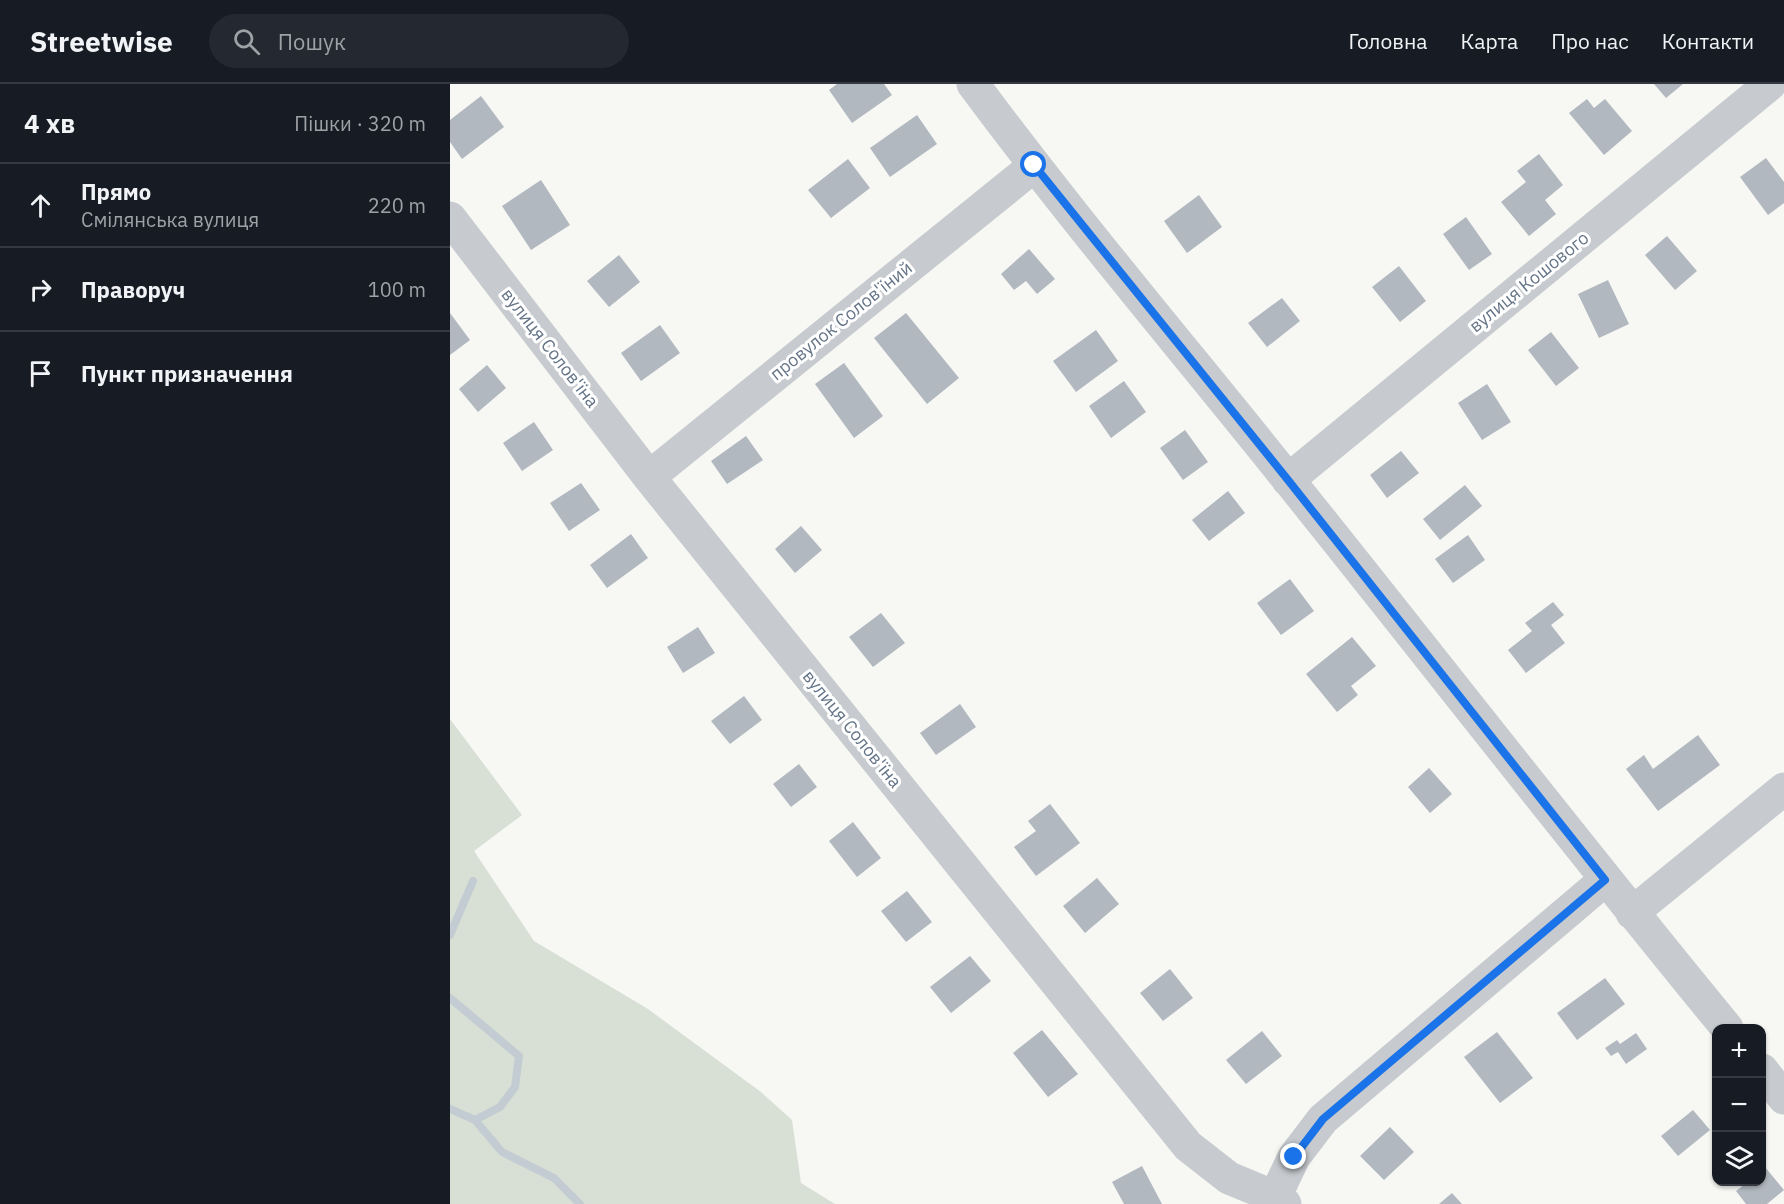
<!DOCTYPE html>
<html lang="uk">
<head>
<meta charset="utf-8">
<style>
	:root { --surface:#171b24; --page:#242831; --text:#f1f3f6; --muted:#9ea1a6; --line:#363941 }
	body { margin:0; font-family:"IBM Plex Sans",sans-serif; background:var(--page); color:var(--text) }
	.controls { position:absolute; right:18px; bottom:18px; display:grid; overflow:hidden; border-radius:12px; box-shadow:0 2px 4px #0004 }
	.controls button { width:54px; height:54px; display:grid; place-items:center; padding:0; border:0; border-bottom:2px solid var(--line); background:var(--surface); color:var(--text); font:30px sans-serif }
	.stop { position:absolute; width:18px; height:18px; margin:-14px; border:4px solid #1a73e8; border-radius:50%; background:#fff }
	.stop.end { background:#1a73e8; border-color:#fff; box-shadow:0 2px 6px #0008 }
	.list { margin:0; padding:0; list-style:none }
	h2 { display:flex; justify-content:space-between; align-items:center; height:78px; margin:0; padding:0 24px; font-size:26px }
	h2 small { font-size:20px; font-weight:400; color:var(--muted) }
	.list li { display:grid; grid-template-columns:39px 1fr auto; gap:18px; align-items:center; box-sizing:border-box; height:84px; padding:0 24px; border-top:2px solid var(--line) }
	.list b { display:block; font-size:22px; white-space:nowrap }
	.list p { margin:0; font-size:20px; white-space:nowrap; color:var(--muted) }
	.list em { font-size:20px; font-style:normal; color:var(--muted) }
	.icon { flex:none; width:33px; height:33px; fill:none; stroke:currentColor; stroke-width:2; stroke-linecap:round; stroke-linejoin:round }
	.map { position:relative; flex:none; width:1334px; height:1120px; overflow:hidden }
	header { display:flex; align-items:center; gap:36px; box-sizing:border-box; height:84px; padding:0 30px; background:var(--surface); border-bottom:2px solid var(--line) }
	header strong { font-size:28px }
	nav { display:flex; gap:33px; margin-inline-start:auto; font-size:21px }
	.search { width:420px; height:54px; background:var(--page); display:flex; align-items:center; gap:15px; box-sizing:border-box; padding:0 21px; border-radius:33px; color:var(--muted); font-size:22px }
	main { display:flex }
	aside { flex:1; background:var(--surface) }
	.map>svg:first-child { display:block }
</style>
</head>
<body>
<header>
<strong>Streetwise</strong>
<div class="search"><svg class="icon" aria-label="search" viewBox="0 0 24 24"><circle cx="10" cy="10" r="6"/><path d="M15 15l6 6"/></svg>Пошук</div>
<nav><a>Головна</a><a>Карта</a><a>Про нас</a><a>Контакти</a></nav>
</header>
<main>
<aside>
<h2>4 хв<small>Пішки · 320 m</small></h2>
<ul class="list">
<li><svg class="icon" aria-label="ahead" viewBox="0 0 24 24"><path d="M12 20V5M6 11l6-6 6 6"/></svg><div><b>Прямо</b><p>Смілянська вулиця</p></div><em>220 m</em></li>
<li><svg class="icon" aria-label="right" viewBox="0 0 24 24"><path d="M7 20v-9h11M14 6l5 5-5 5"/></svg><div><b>Праворуч</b></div><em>100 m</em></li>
<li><svg class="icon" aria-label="arrive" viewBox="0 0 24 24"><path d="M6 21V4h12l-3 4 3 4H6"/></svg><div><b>Пункт призначення</b></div></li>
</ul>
</aside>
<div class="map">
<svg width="1334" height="1120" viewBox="0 0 1334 1120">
	<rect width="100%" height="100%" fill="#f7f8f4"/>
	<path fill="#d8e0d5" d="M0,635L72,731L24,767L84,857L198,925L311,1008L342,1036L351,1099L385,1120H0Z"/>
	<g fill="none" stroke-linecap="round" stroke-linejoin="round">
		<path stroke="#c3ccd2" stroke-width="8" d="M0,851L23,797
			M0,914L69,972L65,1003L50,1023L25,1036L0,1025
			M25,1036L52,1068L104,1094L130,1120"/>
	</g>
	<path fill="#b1b8bf" d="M387,0H434L442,11L402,39L379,6Z
		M1204,0H1233L1216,14Z
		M31,12L54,43L12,75L0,58V36Z
		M1137,15L1144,24L1155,15L1182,47L1154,71L1119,29Z
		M467,31L487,60L440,93L420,64Z
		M1089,70L1113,101L1095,116L1106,130L1079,152L1051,118L1076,98L1067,87Z
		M1316,74L1334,98V119L1318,131L1290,93Z
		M398,75L420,104L381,134L358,106Z
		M91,96L120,141L81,166L52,122Z
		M749,111L772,143L737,169L714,137Z
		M1016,133L1042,170L1019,186L993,150Z
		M1217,152L1247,187L1225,206L1195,171Z
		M579,165L605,195L587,210L576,197L564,206L551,190Z
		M169,171L190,198L159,223L137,197Z
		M949,182L976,217L950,238L922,203Z
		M1158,196L1179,240L1149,254L1128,210Z
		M832,214L850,237L817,263L798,239Z
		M0,229L20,256L0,271Z
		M456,229L509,294L477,320L424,254Z
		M210,241L230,269L191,297L171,269Z
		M646,246L668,277L626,308L603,277Z
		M1101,248L1129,284L1106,302L1078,266Z
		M394,279L433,332L404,354L365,300Z
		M37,281L56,304L28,328L9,305Z
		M674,297L696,328L661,354L639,322Z
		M1037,300L1061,338L1032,356L1008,319Z
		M84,338L103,366L72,387L53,359Z
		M735,346L758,378L733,396L710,364Z
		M296,352L313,376L277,400L261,377Z
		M951,367L969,389L937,414L920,391Z
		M131,399L150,426L119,447L100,419Z
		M1015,401L1032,422L990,456L973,435Z
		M778,407L795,429L759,457L742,436Z
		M351,442L372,466L345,489L325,465Z
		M181,450L198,474L157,504L140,481Z
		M1018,451L1035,476L1003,499L985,475Z
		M840,495L864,527L831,551L807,519Z
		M1103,518L1114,531L1101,541L1115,559L1076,589L1058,566L1082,547L1075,539Z
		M431,529L455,559L423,583L399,553Z
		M248,543L265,569L233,589L217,563Z
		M902,553L926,582L901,602L908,611L887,628L856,590Z
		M294,612L312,636L280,660L261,637Z
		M510,620L526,643L486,671L470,649Z
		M1248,651L1270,681L1208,727L1176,685L1194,671L1203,685Z
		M349,680L367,703L341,723L323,700Z
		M979,684L1002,710L980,729L958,703Z
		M600,720L630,759L586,792L564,763L586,747L578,737Z
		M403,738L431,774L407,793L379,757Z
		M647,794L669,820L635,849L613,822Z
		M457,807L482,838L456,858L431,827Z
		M520,872L541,897L501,929L480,903Z
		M720,885L743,914L713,937L690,909Z
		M1155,894L1175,920L1127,956L1107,929Z
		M592,946L628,990L598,1013L563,969Z
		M812,947L832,972L796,1000L776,976Z
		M1047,948L1083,994L1050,1019L1014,973Z
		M1186,949L1197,965L1176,980L1168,968L1161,972L1155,964L1167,956L1170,960Z
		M1243,1026L1260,1046L1228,1072L1211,1052Z
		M940,1043L964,1068L934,1096L910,1072Z
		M692,1082L712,1120H674L662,1098Z
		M1315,1083L1334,1106L1317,1120H1296L1286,1107L1298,1098H1312V1086Z
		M1002,1109L1012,1120H989Z"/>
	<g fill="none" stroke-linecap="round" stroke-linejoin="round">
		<path stroke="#c7cace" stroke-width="33" d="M523,0C623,135 732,263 837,394C984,577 1128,763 1277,944
			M0,134L199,393L738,1062L779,1094L825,1113L835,1120
			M199,393L584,82
			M838,396L1320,0
			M1182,829L1334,705
			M1312,986L1334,1014
			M825,1113L844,1073L873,1035L1155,796"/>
	</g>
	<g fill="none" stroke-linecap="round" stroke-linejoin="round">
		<path stroke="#1a73e8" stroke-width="8" d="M584,81L838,396L1155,796L873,1035L844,1073"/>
	</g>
	<g text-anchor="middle" stroke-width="6" stroke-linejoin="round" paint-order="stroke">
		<g font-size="18" fill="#647487" stroke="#fff">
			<text transform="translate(1079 198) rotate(-39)" y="6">вулиця Кошового</text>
			<text transform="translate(391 237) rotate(-39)" y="6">провулок Солов'їний</text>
			<text transform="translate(100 264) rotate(52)" y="6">вулиця Солов'їна</text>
			<text transform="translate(402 645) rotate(51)" y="6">вулиця Солов'їна</text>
		</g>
	</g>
</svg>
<div class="controls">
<button>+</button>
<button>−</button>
<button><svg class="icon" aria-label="layers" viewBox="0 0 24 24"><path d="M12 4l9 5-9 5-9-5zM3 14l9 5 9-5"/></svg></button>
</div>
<div class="stop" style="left:584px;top:81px"></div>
<div class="stop end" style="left:844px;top:1073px"></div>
</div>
</main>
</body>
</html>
